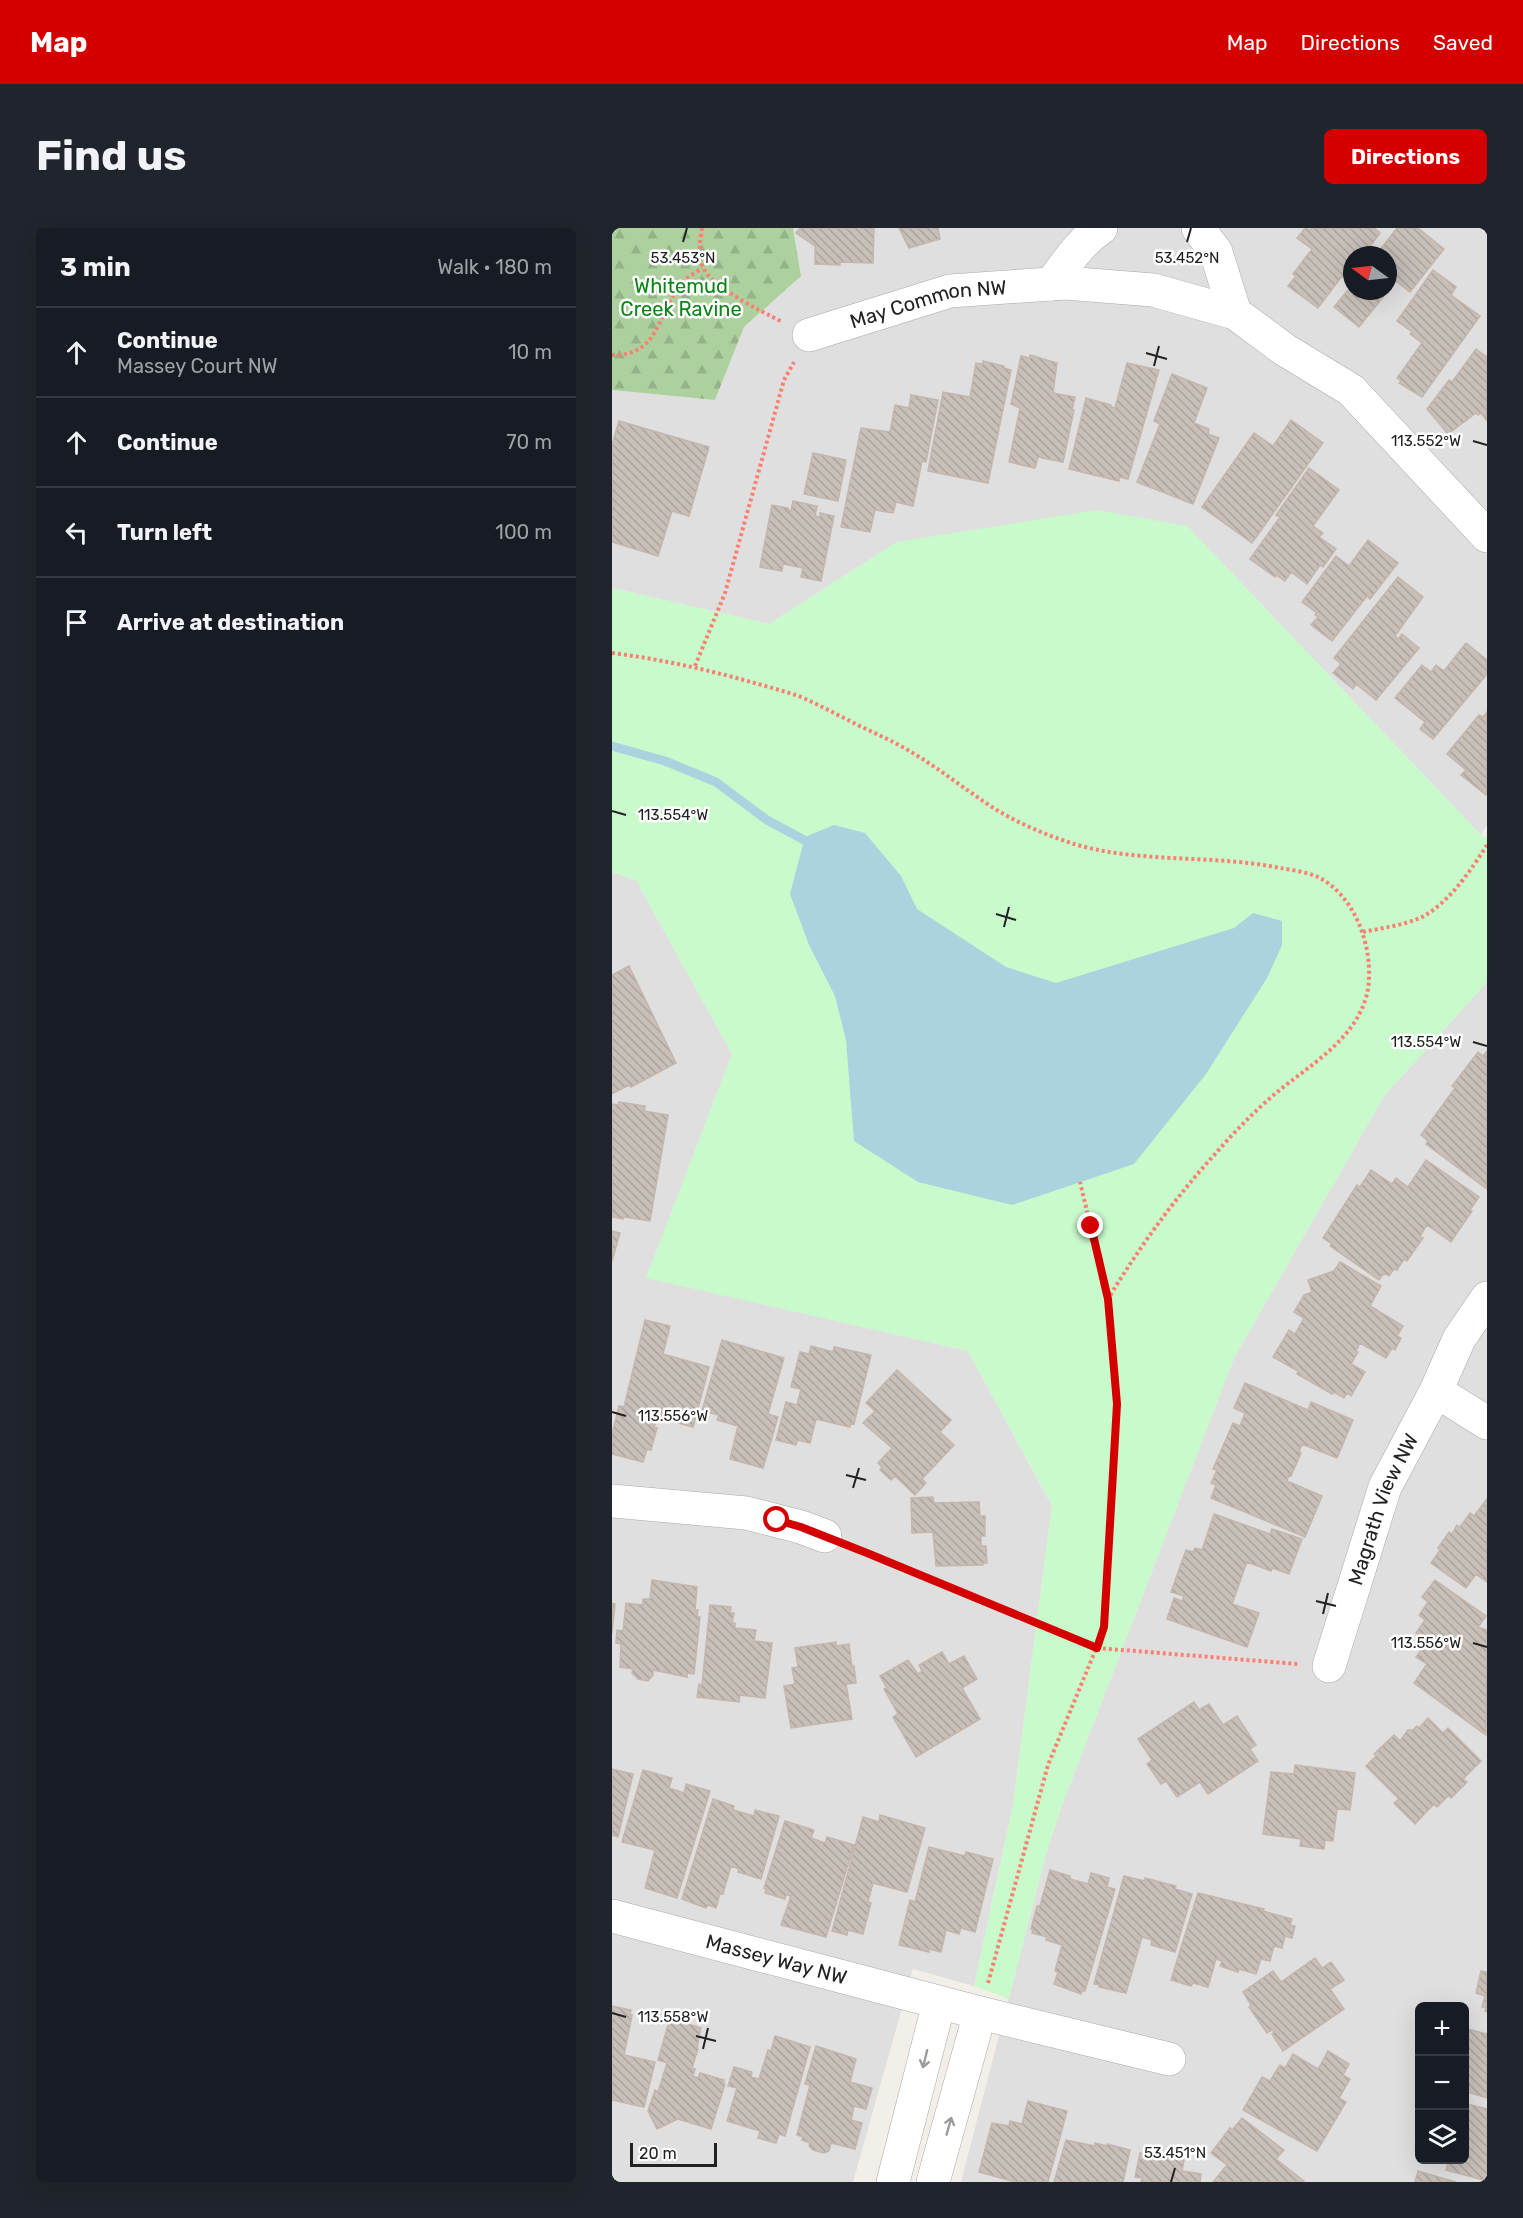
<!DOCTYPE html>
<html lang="en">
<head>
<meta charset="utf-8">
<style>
	:root { --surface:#171b24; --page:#20242c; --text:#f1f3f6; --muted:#9ea1a6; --line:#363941; --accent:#d40000 }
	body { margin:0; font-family:Rubik,sans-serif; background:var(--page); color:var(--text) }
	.controls { position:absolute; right:18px; bottom:18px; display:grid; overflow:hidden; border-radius:9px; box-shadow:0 6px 24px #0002 }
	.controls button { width:54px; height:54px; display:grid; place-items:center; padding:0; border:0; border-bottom:2px solid var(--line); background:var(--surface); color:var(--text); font:30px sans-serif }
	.compass { position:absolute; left:731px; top:18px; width:54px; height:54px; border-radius:50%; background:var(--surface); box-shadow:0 6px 24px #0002; rotate:285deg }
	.scale { position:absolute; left:18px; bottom:15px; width:87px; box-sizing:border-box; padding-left:6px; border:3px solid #222; border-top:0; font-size:16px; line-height:21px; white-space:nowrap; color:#222; -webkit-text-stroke:4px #fff; paint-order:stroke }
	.stop { position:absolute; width:18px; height:18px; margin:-14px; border:4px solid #d40000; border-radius:50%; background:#fff }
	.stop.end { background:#d40000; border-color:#fff; box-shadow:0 2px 6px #0008 }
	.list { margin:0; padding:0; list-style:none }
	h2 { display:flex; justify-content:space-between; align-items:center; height:78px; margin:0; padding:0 24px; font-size:26px }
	h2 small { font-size:20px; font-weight:400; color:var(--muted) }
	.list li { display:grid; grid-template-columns:39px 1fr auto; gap:18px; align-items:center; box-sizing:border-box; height:90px; padding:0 24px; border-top:2px solid var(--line) }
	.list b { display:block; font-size:22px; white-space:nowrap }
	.list p { margin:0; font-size:20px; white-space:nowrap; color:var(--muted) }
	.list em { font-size:20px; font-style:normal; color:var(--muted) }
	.icon { flex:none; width:33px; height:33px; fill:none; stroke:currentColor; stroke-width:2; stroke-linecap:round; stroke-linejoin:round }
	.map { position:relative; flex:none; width:875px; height:1954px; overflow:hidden; border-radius:9px }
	header { display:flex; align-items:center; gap:36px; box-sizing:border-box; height:84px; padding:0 30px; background:var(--accent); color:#fff }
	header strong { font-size:28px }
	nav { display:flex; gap:33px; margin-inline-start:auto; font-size:21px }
	.intro { display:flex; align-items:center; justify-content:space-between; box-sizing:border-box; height:144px; padding:0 36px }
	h1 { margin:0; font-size:42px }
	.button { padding:15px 27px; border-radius:9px; background:var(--accent); color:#fff; font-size:21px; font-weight:700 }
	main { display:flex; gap:36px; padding:0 36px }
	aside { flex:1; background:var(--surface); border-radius:9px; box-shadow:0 6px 24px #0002 }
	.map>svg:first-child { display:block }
</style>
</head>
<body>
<header>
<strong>Map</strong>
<nav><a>Map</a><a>Directions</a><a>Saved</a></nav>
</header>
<div class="intro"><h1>Find us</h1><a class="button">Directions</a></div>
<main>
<aside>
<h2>3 min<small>Walk · 180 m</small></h2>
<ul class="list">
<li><svg class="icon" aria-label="ahead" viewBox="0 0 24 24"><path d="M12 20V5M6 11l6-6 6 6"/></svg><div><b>Continue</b><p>Massey Court NW</p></div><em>10 m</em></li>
<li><svg class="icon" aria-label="ahead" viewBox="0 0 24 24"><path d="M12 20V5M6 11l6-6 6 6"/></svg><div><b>Continue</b></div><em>70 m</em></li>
<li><svg class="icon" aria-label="left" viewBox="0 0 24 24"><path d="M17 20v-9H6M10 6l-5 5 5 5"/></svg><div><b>Turn left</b></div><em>100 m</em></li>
<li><svg class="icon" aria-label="arrive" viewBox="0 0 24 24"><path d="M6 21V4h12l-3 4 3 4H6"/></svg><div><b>Arrive at destination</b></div></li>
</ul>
</aside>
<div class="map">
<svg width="875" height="1954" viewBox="0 0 875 1954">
	<defs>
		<pattern id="forest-firs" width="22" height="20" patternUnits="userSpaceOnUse" patternTransform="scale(1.5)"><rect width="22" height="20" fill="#add19e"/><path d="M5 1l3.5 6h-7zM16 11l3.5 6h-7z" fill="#95b388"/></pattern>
		<pattern id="building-back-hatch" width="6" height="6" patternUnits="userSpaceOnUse" patternTransform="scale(1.5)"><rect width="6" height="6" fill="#c7bfb8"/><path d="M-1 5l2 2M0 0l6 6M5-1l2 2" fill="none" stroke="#aba49e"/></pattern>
	</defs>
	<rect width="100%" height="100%" fill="#f2efe9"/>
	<path fill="#e0dfdf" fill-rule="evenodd" d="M181,0H875V597L869,607L575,298L285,314L157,396L0,360V162L103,172L132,99L189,48ZM740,27H776V63H740Z
		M0,644L24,652L120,826L35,1049L356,1123L440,1278L401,1577L362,1758L301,1741L241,1954H0Z
		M875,754V1954H349L434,1626L449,1580L622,1130L772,868ZM808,1778H852V1932H808Z"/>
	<path fill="url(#forest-firs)" d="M0,0H181L189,48L132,99L103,172L0,162Z"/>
	<path fill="#c8facc" d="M485,282L575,298L869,607L875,609V754L772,868L622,1130L449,1580L434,1626L397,1771L362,1758L401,1577L440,1277L356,1123L34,1050L120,826L24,652L0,644V360L157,396L285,314Z"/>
	<path fill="#aad3df" d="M222,597L253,605L289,648L305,681L394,739L444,755L622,700L641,685L670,693V717L655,750L594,846L522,936L400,977L306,954L242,913L234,812L223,768L197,717L178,666L193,609Z"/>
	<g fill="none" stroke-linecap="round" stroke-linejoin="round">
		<path stroke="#aad3df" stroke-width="9" d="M0,518L53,533L104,554L155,592L192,612"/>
	</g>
	<path fill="url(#building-back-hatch)" stroke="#c4b6ab" stroke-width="1.5" d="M188,0H262L261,35L228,34V37L203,36V18L184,5Z
		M287,0H326L328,11L297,20Z
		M693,0L698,2L700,0H762L768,5L752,27H740V43L734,51L730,48L706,80L676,58L684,48L681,46L700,21L685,10Z
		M785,0H806L832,21L798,64L784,53L776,63V27H764Z
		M821,42L844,59L839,67L868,88L810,169L787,155L789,153L785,150L810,115L798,106L800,104L785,93Z
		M740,57V63H776L747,99L722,79Z
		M864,121L875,129V193L869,185L866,187L864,185L836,206L815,181L837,152L840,154Z
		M418,127L445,135L441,165L463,169L460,182H462L451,234L426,229L423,240L397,234L408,180L399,176L409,128L418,130Z
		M371,133L392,138V140L399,142L376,255L316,243L331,164L358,169L364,135L371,136Z
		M515,135L547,142L516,251L507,249V253L457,241L474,170L499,177V179L503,180Z
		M560,146L595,160L582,195L597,201L596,206L607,210L581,276L525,254L548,196L542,193Z
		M299,167L326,172L314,234L310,233L301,278L284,274L281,285L263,282L258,304L229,299L249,200L278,204L283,177L297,180Z
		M679,192L711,215L640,315L590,279L642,205L661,218Z
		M7,193L97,219L77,288L60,283L46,328L0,314V217Z
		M201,225L234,232L226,273L192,266Z
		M697,240L727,262L701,298L711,305L707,309L724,321L711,339L708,337L695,356L679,344L673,353L664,347L663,349L638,331L668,289L664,287Z
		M181,273L205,278L203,288L208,289V285L222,288L209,353L189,349L191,340L171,336L170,343L148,339L160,277L176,280V282L179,283Z
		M756,312L786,335L758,371L755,368L720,413L699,397L706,389L703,387L705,385L690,374L724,328L737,338Z
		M786,349L811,369L783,408L786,411L790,406L807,420L764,472L744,456L741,461L721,445L729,436L722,430Z
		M854,415L875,432V446L821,511L808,501L813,494L783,470L810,437L819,444L824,437L832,443Z
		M875,484V566L874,567L849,547L854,542L835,526L867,487L871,489Z
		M17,738L64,835L19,859L17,857L0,866V747Z
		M875,823V961L814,916L816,913L809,907L843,860L840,858L866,824L871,828Z
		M7,874L33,878L32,883L56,887L38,993L12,989L11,991L0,989V876L6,877Z
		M814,932L867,969L858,982L860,983L839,1014L815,997L808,1008L811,1010L795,1033L792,1031L785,1042L782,1041L777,1048L772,1045L767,1052L718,1018L720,1016L711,1010L745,957L748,959L759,942L780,956L784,950L796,959Z
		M0,1003L8,1005L0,1033Z
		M728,1034L769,1058L758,1078L791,1098L785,1108L789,1110L783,1122L780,1120L774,1130L748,1115L744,1123L746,1124L739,1136L753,1144L739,1168L735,1165L732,1170L722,1164L720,1166L685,1146L686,1143L661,1129L677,1102L683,1106L692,1090L682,1084L692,1067L700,1064L696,1052L722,1043Z
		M33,1092L58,1098L51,1126L97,1139L81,1199L45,1189L42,1200H45L39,1222L35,1221L31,1234L0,1226V1206L7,1178L12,1179Z
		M110,1112L172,1130L156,1186L166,1189L151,1240L118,1231L126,1198L105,1192L107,1187L90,1183Z
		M199,1118L221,1124L222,1119L259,1127L242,1196L239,1195L238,1199L204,1191L198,1215L185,1212L184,1217L164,1212L174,1174L185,1177L189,1161L179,1159L188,1124L197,1126Z
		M285,1142L339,1192L328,1204L342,1217L310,1251L314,1255L303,1267L283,1248L279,1252L268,1242L270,1239L266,1235L280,1220L251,1195L263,1183L254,1175Z
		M633,1155L696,1182L699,1174L741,1192L725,1230L690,1216L687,1224L689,1225L679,1248L677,1247L675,1253L710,1268L693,1309L599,1270L604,1257L599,1255L605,1242L601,1241L621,1195L628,1198L633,1185L622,1180Z
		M321,1269L322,1275L367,1274L368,1288H373V1308H369V1318H374L375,1335H371V1337L324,1338L321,1304L300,1305L299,1270Z
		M875,1271V1354L864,1346L854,1360L819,1335L828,1322L826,1320L837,1304L840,1306L845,1297L848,1299L858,1285L862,1288Z
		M602,1286L658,1306L660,1301L690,1311L677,1346L660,1340L659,1343L635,1334L620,1376L647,1385L635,1419L555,1391L562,1370L570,1373L572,1368L559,1364L574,1322L581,1324L583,1320L590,1322Z
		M40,1352L85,1359L83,1382H86L85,1388L88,1389L82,1446L75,1445V1449L41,1442V1447L36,1453L26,1451L20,1445L21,1441L8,1439L9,1416L4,1415L5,1402L11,1403L14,1375L31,1377V1371H38Z
		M823,1352L874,1388L866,1399L875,1402L874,1507L802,1455L815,1436L804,1429L815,1413L804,1405L813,1392L807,1387L816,1374L810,1369Z
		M0,1375L3,1376L0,1405Z
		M98,1377L119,1379L118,1385H122L120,1395H123V1400L144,1402L142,1413L160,1415L153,1470L128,1467L127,1474L85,1469L87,1456L90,1457Z
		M224,1414V1418L237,1416L240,1439L242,1438L244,1455L234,1456L240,1491L179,1500L172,1458L183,1456L180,1440L186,1439L183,1420Z
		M330,1424L337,1436L352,1428L365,1451L350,1460L368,1491L304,1529L281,1489L286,1486L272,1461L275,1460L268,1448L296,1432L306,1446L310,1443L307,1437Z
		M582,1474L587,1482L597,1476L611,1497L625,1488L644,1517L638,1521L646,1533L596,1566L588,1554L565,1569L554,1553L549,1556L535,1536L540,1532L526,1511Z
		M816,1490L831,1505L836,1500L869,1533L851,1551L855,1554L839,1570L837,1567L825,1579L822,1576L803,1596L782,1575L787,1571L754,1538L764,1528L762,1526L782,1507L788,1513L796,1502H801L805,1498L807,1500Z
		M683,1537L743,1545L738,1582L725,1581L721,1613L713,1612L712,1621L688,1618L689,1611L651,1606L659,1544L682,1546Z
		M0,1541L21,1546L6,1609L0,1607Z
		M31,1542L60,1550L57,1560L72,1565L74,1556L98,1563L65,1670L33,1660L43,1622L10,1614Z
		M101,1571L122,1578L121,1582L142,1588L143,1582L167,1588L149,1651L126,1644L127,1641L119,1638L111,1666L108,1665L104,1680L96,1677L94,1680L70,1671Z
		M268,1587L313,1600L295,1664L261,1655L256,1674L259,1675L251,1706L236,1702L235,1707L220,1703L251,1589L267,1594Z
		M173,1593L202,1602L199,1610L213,1615L215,1609L242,1617L214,1709L169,1697L179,1668L174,1667L173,1671L153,1665L154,1661L152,1660Z
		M317,1619L353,1628L354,1624L381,1631L363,1704L349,1700L347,1706L334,1702L329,1724L317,1721V1724L287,1717L298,1672L303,1674Z
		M438,1642L458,1648V1651L476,1656L479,1645L497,1650L495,1659L503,1661L473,1763L470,1762L469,1766L442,1756L446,1744L443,1743L450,1717L434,1712L435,1709L420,1705L421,1702L419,1701L425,1678H428Z
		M512,1648L533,1653V1650L564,1658L563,1661L580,1666L563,1724L539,1717L540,1712L530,1709L514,1765L487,1759L488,1757L482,1756Z
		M586,1665L652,1681L651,1683L680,1691L678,1697L683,1698L680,1710L673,1708L670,1720L662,1718L658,1733L649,1731L644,1746L627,1741L626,1744L608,1738L610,1733L604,1731L596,1759L581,1755L579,1758L559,1752Z
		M703,1730L710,1740L719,1734L732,1752L718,1761L732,1781L671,1823L660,1806L662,1804L660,1802L655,1805L637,1779L639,1777L631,1764L661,1743L669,1754Z
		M869,1743L875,1744V1784L873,1783L874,1780L870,1779L873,1768L864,1765Z
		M0,1778L19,1782L18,1786L20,1787L12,1827L43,1834L32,1879L0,1872Z
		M58,1790L89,1800L85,1820L86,1821L80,1840L83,1841L81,1848L86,1850L88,1845L112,1852L111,1856H113L99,1901L66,1891L45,1901L36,1883L43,1862L46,1864L55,1835L46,1832Z
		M856,1801L875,1806V1870L852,1863V1811Z
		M163,1808L198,1819L173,1908L167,1906L164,1915L146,1910L148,1903L115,1893L125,1860L116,1858L122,1839L140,1844L139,1849L147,1851L156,1822L159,1823Z
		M204,1818L244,1831L238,1854L260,1860L254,1881L242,1878L239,1892L250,1895L243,1921L219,1915L217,1923L212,1925L201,1922L197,1918L198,1915L190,1912L191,1909L185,1907L198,1857L193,1856Z
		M716,1823L737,1836L731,1847L738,1851L727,1870L734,1874L705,1923L631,1882L650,1849L658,1853L668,1837L673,1840L681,1826L706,1841Z
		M416,1873L455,1883L436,1954H403L367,1944L380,1895L397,1898L398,1893L410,1896Z
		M852,1875L875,1881V1953L834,1942L837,1932H852Z
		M630,1890L672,1922L664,1931L692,1953L691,1954H601L615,1937L599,1925L618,1900L620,1902Z
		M454,1912L483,1918V1915L495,1918V1916L518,1922L511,1954H442Z
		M532,1924L572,1932L570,1943L589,1946L588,1954H529L530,1950L523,1949L528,1925L532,1926Z
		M806,1943L844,1954H803Z"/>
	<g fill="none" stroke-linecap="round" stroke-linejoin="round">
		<defs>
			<g id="minor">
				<path d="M586,0L604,24L623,85"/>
				<path d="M439,56C454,36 468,14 489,0"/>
				<path id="s1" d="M197,107L338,63L453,55L541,62L623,85L673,122L739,162L875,308"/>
				<path d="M824,1163L875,1195"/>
				<path d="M0,1273L134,1285L189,1299L213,1308"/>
				<path id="s2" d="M717,1438L773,1259L824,1163L847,1111L875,1070"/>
				<path id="s3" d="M0,1688L368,1785L557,1831"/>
				<path d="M281,1954L327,1775"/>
				<path d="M321,1954L368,1785"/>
			</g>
		</defs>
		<use href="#minor" stroke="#a9a9a9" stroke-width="34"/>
		<path stroke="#fa8072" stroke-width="4" stroke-dasharray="3 3" stroke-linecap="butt" d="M90,0C88,13 86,25 90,37C97,59 150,83 170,94
			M0,127C47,128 45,87 68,57C73,50 83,45 90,40
			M0,425C47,431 93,441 139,454C156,459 173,463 189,469C205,476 220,484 236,492C255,502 275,510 294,521C324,538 351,560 380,579C405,595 434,607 462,616C529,636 601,626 668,640C680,642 695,644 706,649C744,668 762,721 756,761C747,810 699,836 664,865C643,883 622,904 604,925C563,970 528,1018 496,1071
			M83,438L113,365L172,152L182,134
			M751,704C770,700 793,697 810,689C837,675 859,642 875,617
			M241,1319L485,1420L686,1436
			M376,1755L436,1537L493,1399L505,1176L496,1071L468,954"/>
		<use href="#minor" stroke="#fff" stroke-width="33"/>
	</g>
	<defs><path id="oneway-shaft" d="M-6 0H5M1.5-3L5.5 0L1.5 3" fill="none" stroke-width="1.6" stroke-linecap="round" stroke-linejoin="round" transform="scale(1.5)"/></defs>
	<g stroke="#9c9c9c">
		<use href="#oneway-shaft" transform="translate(313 1831) rotate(104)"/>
		<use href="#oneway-shaft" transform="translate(337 1898) rotate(-74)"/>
	</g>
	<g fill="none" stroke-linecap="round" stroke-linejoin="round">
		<path stroke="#d40000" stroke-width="8" d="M165,1292L189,1299L255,1325L485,1420L492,1399L505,1176L496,1071L479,998"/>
	</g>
	<path fill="none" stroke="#222" stroke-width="2" d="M71,14L75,0M575,14L579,0M534,125L555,131M542,138L547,118M861,213L875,217M0,583L14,587M384,686L404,692M392,699L397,679M861,814L875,818M0,1184L14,1188M234,1247L254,1252M241,1260L247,1240M704,1373L724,1378M711,1386L716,1365M861,1415L875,1419M0,1785L14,1789M84,1808L104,1813M91,1821L96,1800M559,1954L563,1940"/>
	<g text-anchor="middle" stroke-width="5" stroke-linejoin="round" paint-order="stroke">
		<g font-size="20" fill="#0c8416" stroke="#fff">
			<text x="69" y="65">Whitemud<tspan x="69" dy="23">Creek Ravine</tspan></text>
		</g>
		<g font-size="20" fill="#222" stroke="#fff">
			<text dy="7" stroke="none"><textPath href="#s1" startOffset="124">May Common NW</textPath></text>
			<text dy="7" stroke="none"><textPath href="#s2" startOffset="166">Magrath View NW</textPath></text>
			<text dy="7" stroke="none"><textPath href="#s3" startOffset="170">Massey Way NW</textPath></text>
		</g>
	</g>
	<g font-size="15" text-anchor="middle" fill="#222" stroke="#fff" stroke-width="5" stroke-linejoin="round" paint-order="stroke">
		<text x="71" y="35">53.453°N</text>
		<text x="575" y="35">53.452°N</text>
		<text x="814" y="218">113.552°W</text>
		<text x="61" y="592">113.554°W</text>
		<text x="814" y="819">113.554°W</text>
		<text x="61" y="1193">113.556°W</text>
		<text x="814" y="1420">113.556°W</text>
		<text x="61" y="1794">113.558°W</text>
		<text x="563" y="1930">53.451°N</text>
	</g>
</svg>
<div class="controls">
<button>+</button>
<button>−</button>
<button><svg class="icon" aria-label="layers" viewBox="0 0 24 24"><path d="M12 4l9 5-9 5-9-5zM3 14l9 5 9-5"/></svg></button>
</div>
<svg class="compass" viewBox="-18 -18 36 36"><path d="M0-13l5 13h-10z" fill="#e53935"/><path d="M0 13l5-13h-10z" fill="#9ea1a6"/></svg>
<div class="scale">20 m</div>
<div class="stop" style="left:165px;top:1292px"></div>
<div class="stop end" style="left:479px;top:998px"></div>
</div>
</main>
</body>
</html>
